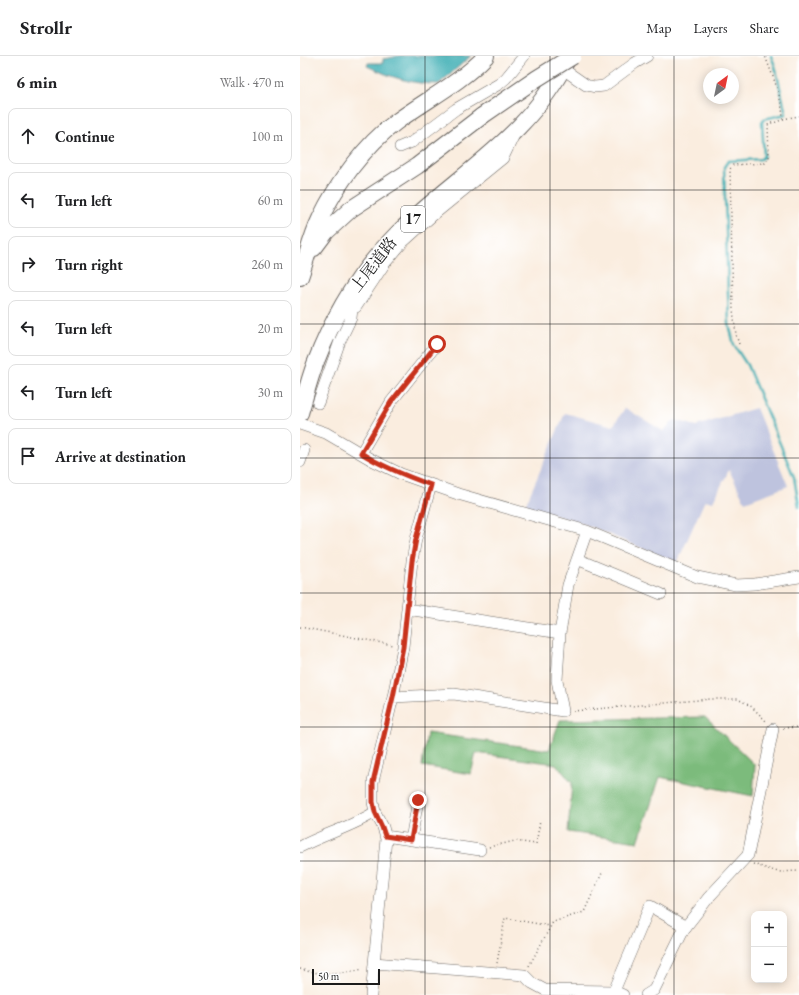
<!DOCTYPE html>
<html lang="en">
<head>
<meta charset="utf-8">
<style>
	:root { --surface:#fff; --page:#f2f2f2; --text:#202124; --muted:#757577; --line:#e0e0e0 }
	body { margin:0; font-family:"EB Garamond","Noto Serif JP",serif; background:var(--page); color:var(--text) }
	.controls { position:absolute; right:12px; bottom:12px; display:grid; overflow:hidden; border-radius:8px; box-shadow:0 2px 10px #0003 }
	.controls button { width:36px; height:36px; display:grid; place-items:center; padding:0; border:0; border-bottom:1px solid var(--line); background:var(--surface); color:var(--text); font:20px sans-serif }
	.compass { position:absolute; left:403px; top:12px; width:36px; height:36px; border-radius:50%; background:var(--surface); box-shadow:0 2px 10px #0003; rotate:33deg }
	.scale { position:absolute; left:12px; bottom:10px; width:68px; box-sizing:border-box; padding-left:4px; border:2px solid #1c1c1c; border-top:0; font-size:11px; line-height:14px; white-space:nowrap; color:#1c1c1c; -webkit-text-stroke:3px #fff; paint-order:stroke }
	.stop { position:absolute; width:12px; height:12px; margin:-9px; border:3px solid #c8321e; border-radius:50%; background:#fff }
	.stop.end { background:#c8321e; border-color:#fff; box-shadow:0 1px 4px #0008 }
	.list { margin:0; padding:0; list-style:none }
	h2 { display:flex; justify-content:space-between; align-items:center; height:52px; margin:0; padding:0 16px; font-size:17px }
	h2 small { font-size:13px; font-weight:400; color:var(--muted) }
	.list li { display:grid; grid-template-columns:26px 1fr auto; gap:12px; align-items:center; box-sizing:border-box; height:56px; margin:0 8px 8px; padding:0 8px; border:1px solid var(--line); border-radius:8px }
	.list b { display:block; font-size:15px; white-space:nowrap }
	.list em { font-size:13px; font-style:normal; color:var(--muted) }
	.icon { flex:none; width:22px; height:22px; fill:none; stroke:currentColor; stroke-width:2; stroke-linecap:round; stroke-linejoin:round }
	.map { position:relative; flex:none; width:499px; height:939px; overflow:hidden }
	header { display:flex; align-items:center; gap:24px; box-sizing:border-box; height:56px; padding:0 20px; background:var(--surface); border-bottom:1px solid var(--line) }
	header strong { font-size:19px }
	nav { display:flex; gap:22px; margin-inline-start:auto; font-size:14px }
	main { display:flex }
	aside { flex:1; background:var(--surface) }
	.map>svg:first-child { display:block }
</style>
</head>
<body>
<header>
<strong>Strollr</strong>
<nav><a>Map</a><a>Layers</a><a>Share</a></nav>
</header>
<main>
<aside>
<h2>6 min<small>Walk · 470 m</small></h2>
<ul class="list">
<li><svg class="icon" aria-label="ahead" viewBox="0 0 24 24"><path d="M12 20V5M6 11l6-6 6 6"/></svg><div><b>Continue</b></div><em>100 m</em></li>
<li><svg class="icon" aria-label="left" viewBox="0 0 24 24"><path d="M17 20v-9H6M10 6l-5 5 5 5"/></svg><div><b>Turn left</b></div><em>60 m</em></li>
<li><svg class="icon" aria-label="right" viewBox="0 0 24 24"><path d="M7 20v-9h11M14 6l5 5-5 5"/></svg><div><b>Turn right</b></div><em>260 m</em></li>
<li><svg class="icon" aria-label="left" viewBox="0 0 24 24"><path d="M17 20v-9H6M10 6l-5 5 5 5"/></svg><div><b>Turn left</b></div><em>20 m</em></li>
<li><svg class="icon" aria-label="left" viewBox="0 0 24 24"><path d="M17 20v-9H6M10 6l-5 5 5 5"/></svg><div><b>Turn left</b></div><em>30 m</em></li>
<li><svg class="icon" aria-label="arrive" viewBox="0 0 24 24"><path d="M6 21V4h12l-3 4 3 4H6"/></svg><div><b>Arrive at destination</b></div></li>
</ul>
</aside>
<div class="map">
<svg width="499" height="939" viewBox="0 0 499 939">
	<rect width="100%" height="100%" fill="#fff"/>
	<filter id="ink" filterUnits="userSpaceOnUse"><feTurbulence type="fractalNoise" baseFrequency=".025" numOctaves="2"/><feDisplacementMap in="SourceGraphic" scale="8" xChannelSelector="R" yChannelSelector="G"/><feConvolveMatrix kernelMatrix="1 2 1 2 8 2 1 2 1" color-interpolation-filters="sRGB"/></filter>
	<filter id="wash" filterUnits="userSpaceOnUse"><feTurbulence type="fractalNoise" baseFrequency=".012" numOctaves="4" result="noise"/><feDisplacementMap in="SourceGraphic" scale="16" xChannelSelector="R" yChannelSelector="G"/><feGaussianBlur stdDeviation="0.9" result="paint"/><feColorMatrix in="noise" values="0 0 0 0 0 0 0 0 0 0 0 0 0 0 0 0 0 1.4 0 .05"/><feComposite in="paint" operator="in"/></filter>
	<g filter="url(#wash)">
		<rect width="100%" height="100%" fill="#faeddf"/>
		<path fill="#bec3de" d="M325,352L363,375L375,364L396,370L456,352L488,430L445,446L429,414L413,446L405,444L377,507L289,470L225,450L265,357L313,370Z"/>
		<path fill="#7bbb7c" stroke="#4c6c4c" d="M405,661L455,709L453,740L360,721L338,786L268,776L272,727L256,708L176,697L171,718L122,710L127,677L249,694L260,664Z"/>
		<path fill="#3caeb4" stroke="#2c6568" d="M100,0H171L139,28C110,28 93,22 67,10L68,7H83V3Z"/>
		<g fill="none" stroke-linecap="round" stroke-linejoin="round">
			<path stroke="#3caeb4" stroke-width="2.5" d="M471,0L475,10L486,58L464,63L462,66L464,100L461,103L428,105L424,111L429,268L434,289L447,309L494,421L499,451"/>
		</g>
	</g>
	<g filter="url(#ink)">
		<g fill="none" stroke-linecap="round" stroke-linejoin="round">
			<defs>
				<path id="minor" d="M263,13L286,29L295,31L304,30L335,7L347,0
					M100,91L112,86L156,53L199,28L206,22L224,0
					M38,259L56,251L85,207L102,187L133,159L203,102L213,81
					M18,347L40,285L51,262L52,253
					M0,368L26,377L72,404L101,418L158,438L287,475L397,521L436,529L455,528L499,521
					M61,397L91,346L137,288
					M0,406L4,394
					M277,503L361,538
					M107,553L260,577
					M93,641L154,638L263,655L257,624L260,577L268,529L287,475
					M85,780L180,794
					M111,784L118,744
					M0,791C24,778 52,771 75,756
					M74,907L224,919L232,927L245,934L314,935L323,939
					M314,935L350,850L386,871
					M71,939L86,783L83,771L75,756L73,746V726L93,641L103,591L112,505L116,483L131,429
					M346,939L354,934L384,873L409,841L448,799L473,673"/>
				<path id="highway" d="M14,192L26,176L51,153L117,110L182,60
					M0,221C7,202 11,181 20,163C36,129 65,89 96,66C126,44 160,27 186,0
					M0,357C5,341 9,324 15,308C33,261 60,215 95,180C156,119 230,82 269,0"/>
			</defs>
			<use href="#minor" stroke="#6a6560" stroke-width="12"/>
			<use href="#highway" stroke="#6a6560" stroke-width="18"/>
			<path stroke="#6a6560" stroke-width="1.5" stroke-dasharray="1 3" stroke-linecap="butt" d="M483,63L499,60
				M439,288L436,279L433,253L430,113L433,109L465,107L469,102L468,69L471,67L477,66L483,63C482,41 473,21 465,0
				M0,571L93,589
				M273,655L410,643H438L452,651L466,665
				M483,672L499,671
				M189,791L215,785L236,788L240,765
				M453,808L478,816L499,815
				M197,907L205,862L250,870
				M229,910L253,866L284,856L303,815
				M0,913C20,920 43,917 63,913"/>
			<use href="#minor" stroke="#fff" stroke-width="11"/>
			<use href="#highway" stroke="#fff" stroke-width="16"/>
			<defs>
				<path id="highway-bridge" d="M182,60L236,23L273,0"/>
			</defs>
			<use href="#highway-bridge" stroke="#6a6560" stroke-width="18" stroke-linecap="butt"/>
			<use href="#highway-bridge" stroke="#fff" stroke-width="16"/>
		</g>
	</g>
	<g fill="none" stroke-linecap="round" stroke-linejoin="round" filter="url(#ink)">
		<path stroke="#c8321e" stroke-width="5" d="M118,744L111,784L85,780L82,771L75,756L73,746V726L93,641L103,591L112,505L116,483L131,429C106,420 83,411 61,397L91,346L137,288"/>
	</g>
	<path fill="none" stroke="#1c1c1c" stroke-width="1" stroke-opacity="0.55" d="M125,0V939M250,0V939M374,0V939M0,134H499M0,268H499M0,402H499M0,537H499M0,671H499M0,805H499"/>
	<g text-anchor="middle" stroke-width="3" stroke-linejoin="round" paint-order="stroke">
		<rect fill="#fff" stroke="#606060" stroke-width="1" x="101" y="150" width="24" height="26" rx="3"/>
		<g font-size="15" font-weight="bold" fill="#1c1c1c">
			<text x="113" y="168">17</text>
		</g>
		<g font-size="16" fill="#1c1c1c" stroke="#fff">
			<text transform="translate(73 208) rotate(-52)" y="6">上尾道路</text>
		</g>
	</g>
</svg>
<div class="controls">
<button>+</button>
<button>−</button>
</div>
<svg class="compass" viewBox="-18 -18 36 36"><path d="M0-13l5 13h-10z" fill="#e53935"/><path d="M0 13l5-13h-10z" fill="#757577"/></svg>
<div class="scale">50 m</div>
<div class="stop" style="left:137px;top:288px"></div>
<div class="stop end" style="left:118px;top:744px"></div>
</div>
</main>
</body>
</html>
